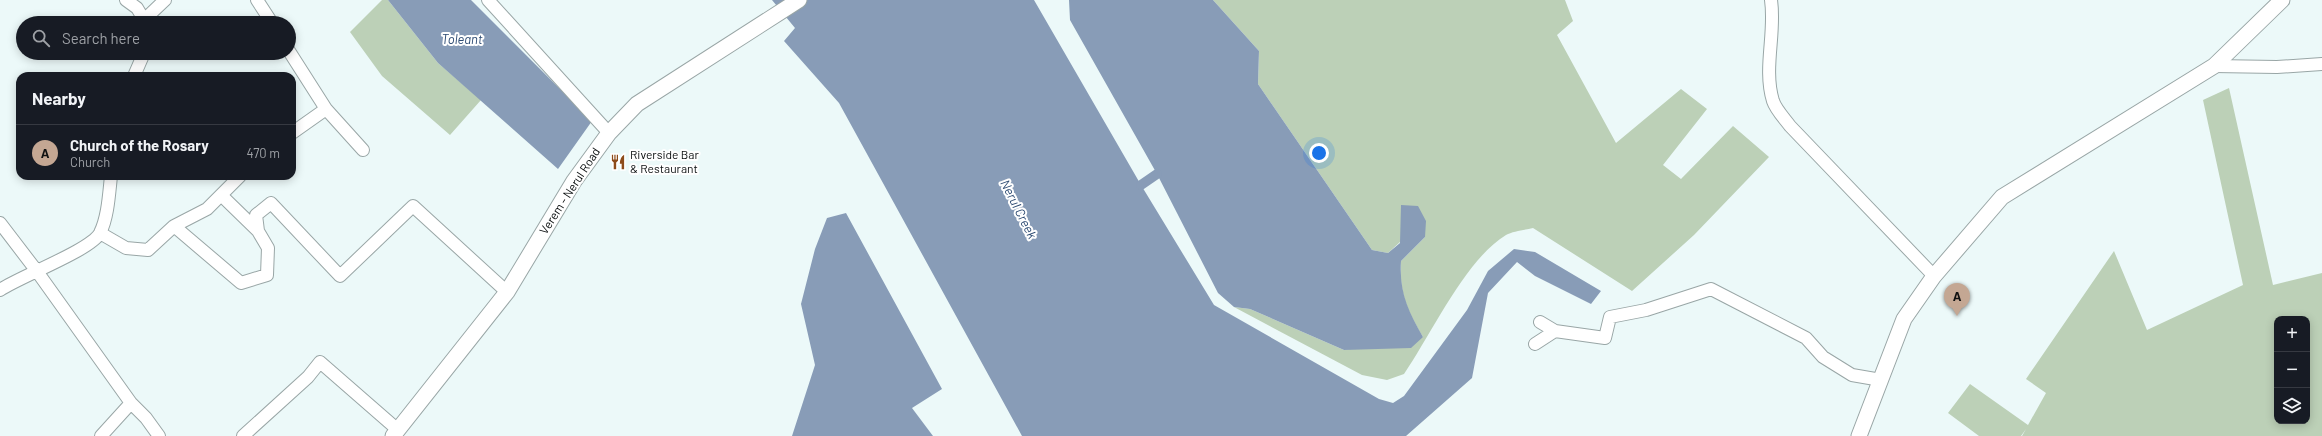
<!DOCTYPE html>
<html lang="en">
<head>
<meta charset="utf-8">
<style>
	:root { --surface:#171b24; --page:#20242c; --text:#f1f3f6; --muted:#9ea1a6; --line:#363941; --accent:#c4a793 }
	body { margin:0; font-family:Barlow,sans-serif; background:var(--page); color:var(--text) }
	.controls { position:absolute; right:12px; bottom:12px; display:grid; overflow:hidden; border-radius:8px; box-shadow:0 2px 10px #0003 }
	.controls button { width:36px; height:36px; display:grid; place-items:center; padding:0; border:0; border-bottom:1px solid var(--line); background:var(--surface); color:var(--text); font:20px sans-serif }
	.you { position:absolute; left:1319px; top:153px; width:14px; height:14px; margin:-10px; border:3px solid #fff; border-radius:50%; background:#1a73e8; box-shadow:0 0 0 6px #1a73e833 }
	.badge { display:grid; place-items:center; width:26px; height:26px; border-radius:50%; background:var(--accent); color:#111; font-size:13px; font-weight:700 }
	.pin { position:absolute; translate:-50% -33px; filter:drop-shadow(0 1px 2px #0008) }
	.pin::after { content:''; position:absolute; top:21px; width:14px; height:12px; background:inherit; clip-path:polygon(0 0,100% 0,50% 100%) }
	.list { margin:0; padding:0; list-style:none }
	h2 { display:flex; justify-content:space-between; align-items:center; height:52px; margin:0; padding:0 16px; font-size:17px }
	h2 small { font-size:13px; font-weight:400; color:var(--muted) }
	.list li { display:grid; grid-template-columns:26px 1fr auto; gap:12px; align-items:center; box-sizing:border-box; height:56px; padding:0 16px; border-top:1px solid var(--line) }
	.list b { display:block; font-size:15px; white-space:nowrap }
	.list p { margin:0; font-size:13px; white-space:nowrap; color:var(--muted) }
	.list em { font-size:13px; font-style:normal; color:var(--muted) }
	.icon { flex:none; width:22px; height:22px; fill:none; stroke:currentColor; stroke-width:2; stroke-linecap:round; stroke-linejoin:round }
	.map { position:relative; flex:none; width:2322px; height:436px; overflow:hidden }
	.search { position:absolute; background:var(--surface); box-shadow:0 2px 10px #0003; left:16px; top:16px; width:280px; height:44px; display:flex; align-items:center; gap:10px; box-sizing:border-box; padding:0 14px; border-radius:22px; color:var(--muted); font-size:15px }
	.panel { position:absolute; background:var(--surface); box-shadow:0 2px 10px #0003; left:16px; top:72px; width:280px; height:108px; border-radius:12px }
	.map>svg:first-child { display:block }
</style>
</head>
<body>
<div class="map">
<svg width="2322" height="436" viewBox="0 0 2322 436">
	<rect width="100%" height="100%" fill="#ecf9f9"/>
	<path fill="#bcd0b7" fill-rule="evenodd" d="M382,0H388L438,63L481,100L450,135L382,76L350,32Z
		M1213,0H1565L1573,21L1557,35L1616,143L1681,89L1707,109L1663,165L1681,179L1733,126L1769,157L1694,235L1632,291L1533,228C1525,230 1513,231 1506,235C1466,259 1432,333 1404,374L1387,380L1362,375L1234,307L1250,309L1344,350L1423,337C1407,310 1399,293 1401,261L1425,237L1400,242L1388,253L1372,250L1258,84L1259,51Z
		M2229,88L2273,285L2322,273V436H2022L2026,429L2021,436H1979L1948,413L1970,384L2028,425L2046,393L2026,379L2114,251L2147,330L2243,285L2203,100ZM2277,319H2307V421H2277Z"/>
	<path fill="#889cb7" d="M388,0H471L592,121L558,169L438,63Z
		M772,0H1034L1141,185L1214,305L1379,399L1393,403L1404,396L1467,310L1488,271L1514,249L1535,252L1601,291L1591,304L1535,276L1517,262L1488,293L1472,378L1406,436H1022L839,103L784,41L795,28Z
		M1069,0H1213L1259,51L1258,84L1372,250L1388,253L1400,243L1401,205L1418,206L1426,221L1425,237L1401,261C1399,292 1408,311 1423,337L1411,348L1344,350L1250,309L1234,307L1218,293L1157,174L1070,20Z
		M846,213L942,389L912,408L933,436H792L815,365L801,304L815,249L827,218Z"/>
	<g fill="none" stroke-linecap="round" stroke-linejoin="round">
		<path stroke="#889cb7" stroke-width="10" d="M1141,185L1157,174"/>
		<defs>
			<path id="minor" d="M126,0L137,8L146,23
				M257,0L272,23
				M488,0L609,133
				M1771,0C1776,33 1763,68 1773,101C1776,110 1785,119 1790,126L1934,276
				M145,19L165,0
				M289,51L326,109L363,150
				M2214,66L2277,67L2322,64
				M134,76L144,53
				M292,133L326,109
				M221,195L258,231
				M0,223L36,270L131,403L146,418L159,436
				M174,226L241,283L267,275L268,248L258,231L256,215L271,203L340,276L413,206L507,292
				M100,233L126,248L148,250L174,226L207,209L240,176
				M0,290C21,276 91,250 100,233C108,217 109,194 111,176
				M1540,322L1555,331
				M1535,344L1555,331L1605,338L1610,317L1646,310L1711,289L1806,338L1823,357L1852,375L1881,380
				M101,436L131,403
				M243,436L308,377L320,362L398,430"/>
			<path id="major" d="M393,436L507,292L574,181L609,133L637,104L799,0
				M1859,436L1904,319L1934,276L2002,197L2214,66L2282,0"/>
		</defs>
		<use href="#minor" stroke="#99a6a6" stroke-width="14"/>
		<use href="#major" stroke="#99a6a6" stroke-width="17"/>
		<use href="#minor" stroke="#fff" stroke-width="12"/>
		<use href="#major" stroke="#fff" stroke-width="15"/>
	</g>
	<defs>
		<symbol id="restaurant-bare" viewBox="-9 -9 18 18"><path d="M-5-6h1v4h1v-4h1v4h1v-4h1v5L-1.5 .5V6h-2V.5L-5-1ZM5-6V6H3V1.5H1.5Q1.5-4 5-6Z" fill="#8d4b1a" stroke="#fff" stroke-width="2.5" paint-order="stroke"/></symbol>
	</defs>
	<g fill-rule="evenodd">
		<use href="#restaurant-bare" x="607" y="151" width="22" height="22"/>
	</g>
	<g text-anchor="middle" stroke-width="4" stroke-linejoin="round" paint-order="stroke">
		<g font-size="12" fill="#090d0e" stroke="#fff" text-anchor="start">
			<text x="630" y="159">Riverside Bar<tspan x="630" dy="14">&amp; Restaurant</tspan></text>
		</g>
		<g font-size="12" fill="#090d0e" stroke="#fff">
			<text transform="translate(570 191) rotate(-57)" y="4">Verem - Nerul Road</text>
		</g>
		<g font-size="13" font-style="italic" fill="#2c4a72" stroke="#fff">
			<text x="462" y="44">Toleant</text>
			<text transform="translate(1019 209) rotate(63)" y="5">Nerul Creek</text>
		</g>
	</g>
</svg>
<div class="controls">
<button>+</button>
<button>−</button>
<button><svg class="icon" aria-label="layers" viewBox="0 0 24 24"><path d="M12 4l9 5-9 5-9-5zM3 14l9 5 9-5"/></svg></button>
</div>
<div class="you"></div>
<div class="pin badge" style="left:1957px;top:316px">A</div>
<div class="search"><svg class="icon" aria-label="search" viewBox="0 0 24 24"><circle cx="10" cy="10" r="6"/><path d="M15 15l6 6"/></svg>Search here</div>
<section class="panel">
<h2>Nearby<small></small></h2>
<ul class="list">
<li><span class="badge">A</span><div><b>Church of the Rosary</b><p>Church</p></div><em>470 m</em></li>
</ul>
</section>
</div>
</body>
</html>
